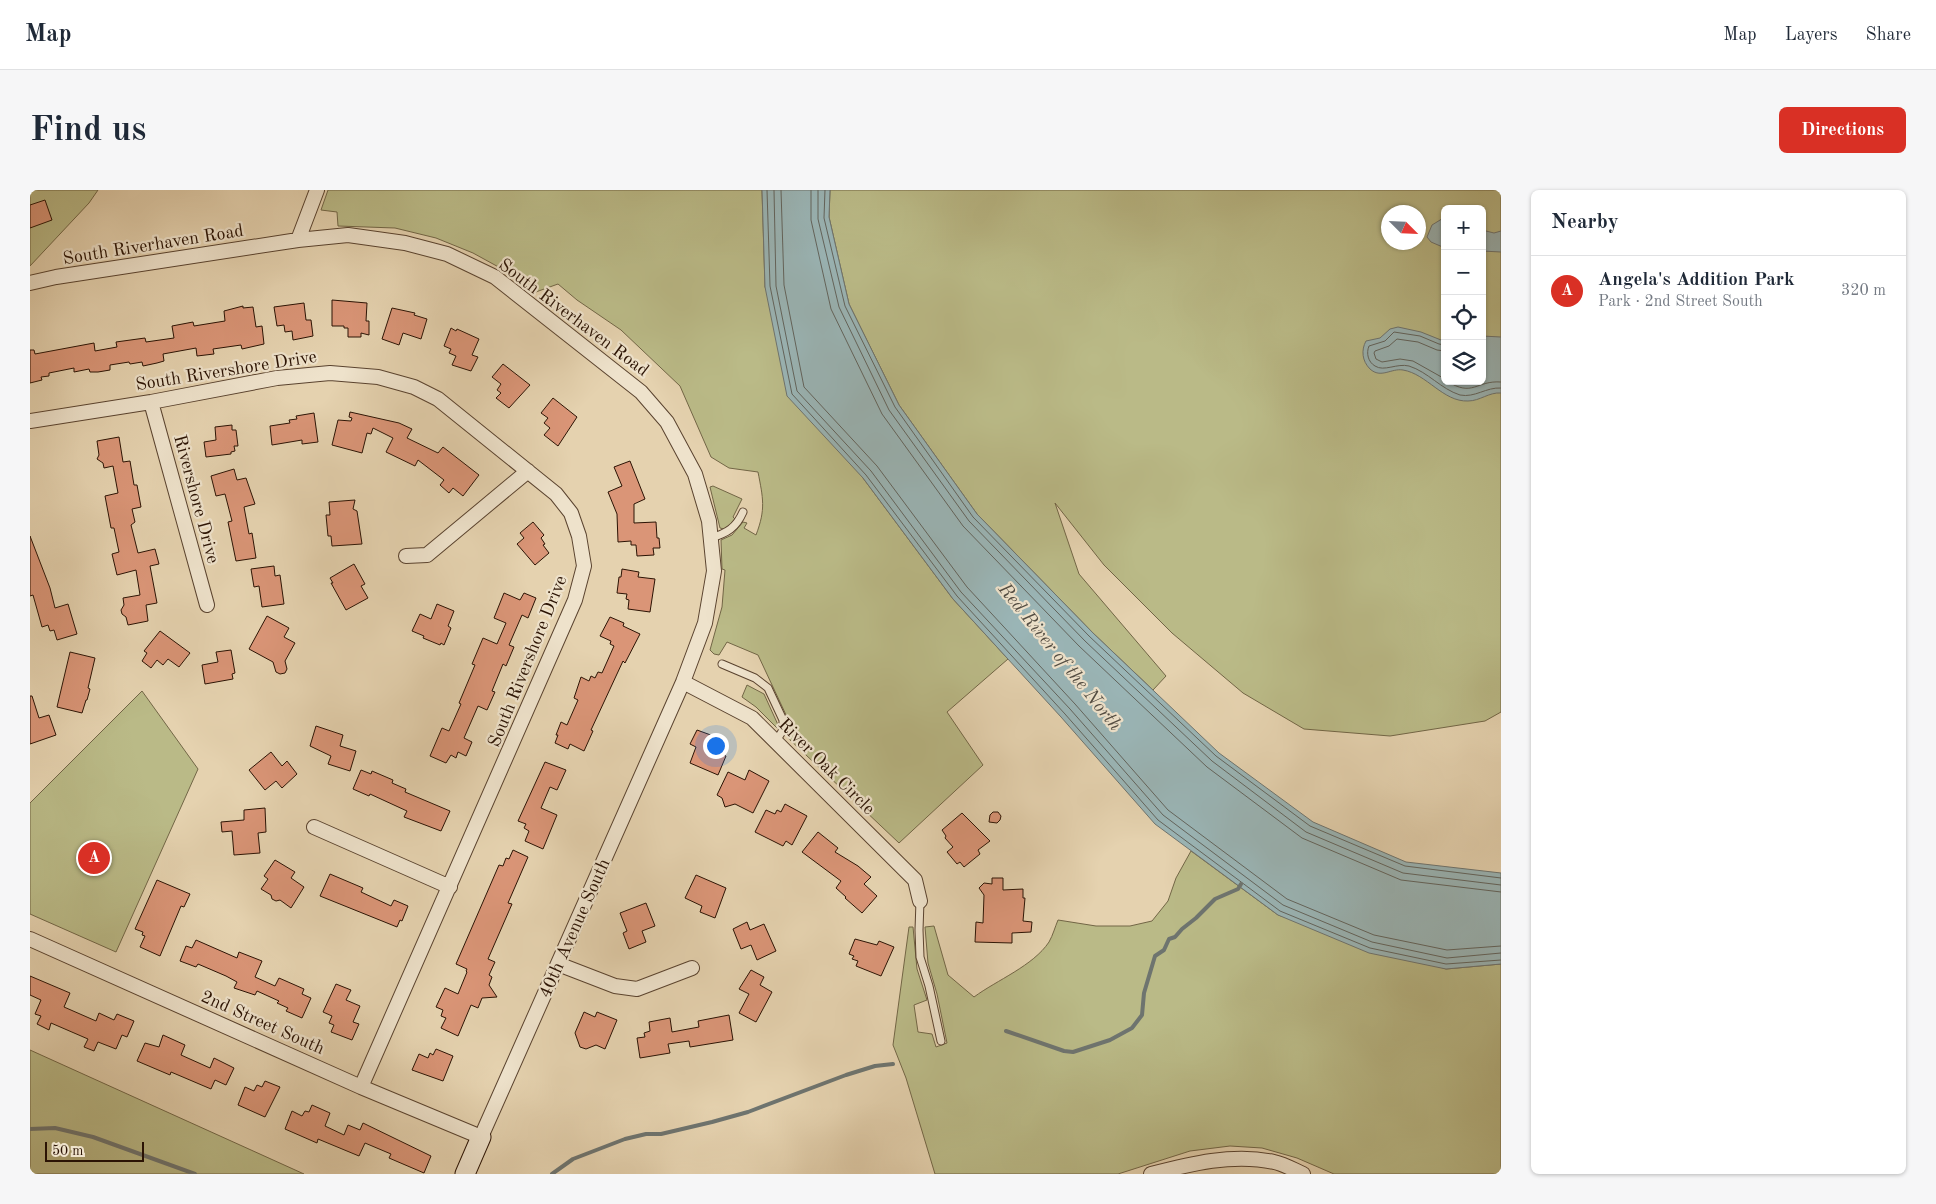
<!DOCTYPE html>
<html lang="en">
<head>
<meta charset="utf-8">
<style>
	:root { --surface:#fff; --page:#f6f6f7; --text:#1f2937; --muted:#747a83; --line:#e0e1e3; --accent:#d93025 }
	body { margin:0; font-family:"Old Standard TT",serif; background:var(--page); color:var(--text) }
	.controls { position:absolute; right:15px; top:15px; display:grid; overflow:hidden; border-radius:8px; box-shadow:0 1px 4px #0004 }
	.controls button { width:45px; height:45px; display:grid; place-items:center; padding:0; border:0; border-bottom:1px solid var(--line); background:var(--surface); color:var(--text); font:25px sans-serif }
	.compass { position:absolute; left:1351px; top:15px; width:45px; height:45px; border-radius:50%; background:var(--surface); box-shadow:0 1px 4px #0004; rotate:114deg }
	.scale { position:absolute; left:15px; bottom:12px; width:99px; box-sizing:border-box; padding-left:5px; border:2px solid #2b1304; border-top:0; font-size:14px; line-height:18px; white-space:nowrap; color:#2b1304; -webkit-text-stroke:4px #eee2cb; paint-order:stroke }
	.you { position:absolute; left:685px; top:555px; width:18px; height:18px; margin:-12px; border:4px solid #fff; border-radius:50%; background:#1a73e8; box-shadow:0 0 0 8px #1a73e833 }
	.badge { display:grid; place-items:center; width:32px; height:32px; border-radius:50%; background:var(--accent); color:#fff; font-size:16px; font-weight:700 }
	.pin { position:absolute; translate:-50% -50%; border:2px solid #fff; box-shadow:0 1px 5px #0006 }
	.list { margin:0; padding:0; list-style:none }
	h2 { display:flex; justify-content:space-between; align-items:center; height:65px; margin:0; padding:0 20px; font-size:21px }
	h2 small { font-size:16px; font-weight:400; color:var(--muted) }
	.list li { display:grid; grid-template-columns:32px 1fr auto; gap:15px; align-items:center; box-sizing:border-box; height:70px; padding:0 20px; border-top:1px solid var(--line) }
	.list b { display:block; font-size:19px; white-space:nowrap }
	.list p { margin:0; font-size:16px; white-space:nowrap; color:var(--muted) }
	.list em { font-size:16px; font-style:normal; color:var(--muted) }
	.icon { flex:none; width:28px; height:28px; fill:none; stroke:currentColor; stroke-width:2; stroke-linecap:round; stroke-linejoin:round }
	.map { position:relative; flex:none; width:1471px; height:984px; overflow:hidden; border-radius:8px }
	header { display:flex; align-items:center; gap:30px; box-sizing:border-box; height:70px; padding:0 25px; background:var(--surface); border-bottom:1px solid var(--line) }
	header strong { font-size:24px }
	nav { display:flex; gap:28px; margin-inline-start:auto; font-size:18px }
	.intro { display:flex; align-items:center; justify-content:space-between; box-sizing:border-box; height:120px; padding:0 30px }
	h1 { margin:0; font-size:35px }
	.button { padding:12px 22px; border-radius:8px; background:var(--accent); color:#fff; font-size:18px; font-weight:700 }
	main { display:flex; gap:30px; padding:0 30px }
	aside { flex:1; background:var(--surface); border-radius:8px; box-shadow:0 1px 4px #0004 }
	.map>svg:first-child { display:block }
</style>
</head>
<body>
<header>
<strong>Map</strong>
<nav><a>Map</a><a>Layers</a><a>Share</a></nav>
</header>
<div class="intro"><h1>Find us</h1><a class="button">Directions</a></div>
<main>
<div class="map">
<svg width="1471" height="984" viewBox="0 0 1471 984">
	<rect width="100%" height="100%" fill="#e5d2af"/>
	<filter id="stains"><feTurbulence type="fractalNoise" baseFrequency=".004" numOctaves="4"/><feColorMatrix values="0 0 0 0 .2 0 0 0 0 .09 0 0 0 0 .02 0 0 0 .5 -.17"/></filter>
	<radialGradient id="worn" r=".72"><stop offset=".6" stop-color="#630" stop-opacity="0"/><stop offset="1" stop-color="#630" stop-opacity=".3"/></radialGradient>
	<path fill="#baba87" stroke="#726646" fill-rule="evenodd" d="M0,0H68L59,13L0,76Z
		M298,0H732L735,97L833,288L923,409L978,469L917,522L953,575L869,653L757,547L759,534L757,527L728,465L697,452L689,465L684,464L680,460L692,417L695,380L692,379L691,350L702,345L713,332L717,333L714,338L726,345C736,319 733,308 728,282L699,278L681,267L650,196L591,140L547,110L528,94L503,103L474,80L443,63L406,48L365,38L308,36L307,22L291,20Z
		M800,0H1471V522L1455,531L1360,546L1274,539L1213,503L1142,443L1074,375L1025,313L1049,384L1136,486L1123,500L1063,443L947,324L869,215L819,114L799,27ZM1415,19H1452V191H1415ZM1358,22H1388V52H1358Z
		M683,296L712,309L703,327L705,329L702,334L694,339L690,338L680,297Z
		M717,495L734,504L749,537L747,538L726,517L712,507Z
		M112,501L168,579L86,762L0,724V613Z
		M1161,661L1248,725L1416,779L1471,774V984H1304L1267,968L1232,958L1200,956L1160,961L1088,984H905L876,888L863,855L879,737H883L887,779L897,810L884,815L888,842L902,844L906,857L917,853L907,804L898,773L895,737L904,736L918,785L944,807C967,790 1003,776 1019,752C1023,745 1025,737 1028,730L1066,736H1100L1122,731L1138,711L1146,688Z
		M0,860L274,984H0Z"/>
	<path fill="#9ab5b6" stroke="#6e746f" d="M732,0H800L799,27L819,114L869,215L947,324L1063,443L1189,563L1283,632L1376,672L1471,683V774L1416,779L1339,763L1248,725L1125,634L1031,527L923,409L833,288L757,206L735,97Z
		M1415,27V58L1401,52L1397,47L1402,35Z
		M1452,40L1464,43L1471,41V62L1452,61Z
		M1368,137L1391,142L1411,150H1415V191H1452V146L1471,147V203C1459,202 1450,211 1438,211C1413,212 1397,184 1373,180C1361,178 1351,189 1340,179C1332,171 1331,160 1336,151L1350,148L1360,139Z"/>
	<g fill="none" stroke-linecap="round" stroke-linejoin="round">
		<path stroke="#62645d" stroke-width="1" d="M737,0L740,96L762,204L836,285L927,406L1035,524L1128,630L1250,721L1340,758L1416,774L1471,770
			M744,0L746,96L767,201L841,281L931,402L1040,519L1133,625L1253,715L1342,752L1417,768L1471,763
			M751,0L754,95L774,197L847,276L937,397L1045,514L1138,620L1257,709L1344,745L1417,760L1471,756
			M781,0V30L801,119L852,224L933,336L1049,456L1177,577L1272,648L1371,690L1471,702
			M788,0V29L809,117L859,220L939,331L1055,451L1182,571L1276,642L1373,683L1471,695
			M795,0L794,28L815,116L865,217L943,327L1059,446L1186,566L1280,636L1375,676L1471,688
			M1415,155L1409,154L1390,146L1364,142L1355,151L1339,156C1336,163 1338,172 1345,176C1354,182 1367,173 1379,176C1398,182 1411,199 1430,205C1445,208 1456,197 1471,198
			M1415,161L1407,160L1388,152L1367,149L1359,156L1345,161L1344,163L1346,169L1352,172L1370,169L1383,171L1415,189
			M1417,191C1443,208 1446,190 1471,192"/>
		<path stroke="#6e746f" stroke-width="4" d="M976,841L1034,861L1043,862L1080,850L1102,838L1112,825L1114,803L1125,766L1134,760L1139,749L1145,747L1152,739L1166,728L1185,709L1208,699L1211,694
			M0,939L25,938L63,947L165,984
			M522,984L543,969L595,949L616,944H631L682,932L718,922L816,885L845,876L863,874"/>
	</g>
	<path fill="#da9577" stroke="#2b1304" d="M15,10L22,30L0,38V15Z
		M302,110L337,113L336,131H339V145L331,143V147H318V138H314V136H302Z
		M274,113L276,130H281L283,146L263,150L262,141L255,142L254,135L247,136L244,117Z
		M213,116V118L223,117L226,137L232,136L234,154L212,159L211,155L183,159L184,164L167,166L166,158L133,164L134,171L127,173L113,176L112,172L100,174L99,172L80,175V180L68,182H60L59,179L44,182V178L19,183V186L11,187L12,190L0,193V160H4L5,164L64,153L65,161L87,157L86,152L115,148L116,152L144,148L142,136L163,132L164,136L195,131L194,121Z
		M362,118L385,123L384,125L397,129L391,149L373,143L369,155L352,149Z
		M421,138L426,141L427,139L449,149L442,165L448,167L441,181L422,175L426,166L419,163L421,159L414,156Z
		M473,174L500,195L479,218L466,208L471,203L467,200L471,194L462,187Z
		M523,208L547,227L528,256L514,245L520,238L514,233L518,228L511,223Z
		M320,222L369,233L382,239L377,248L408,263L413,257L449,285L433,306L423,298L419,303L410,295L414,290L388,270L385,276L356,262L363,248L343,238L341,244L337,243L332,263L302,255L308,230L321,231L322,228L319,227Z
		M284,223L288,252L272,254V250L242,255L240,236L260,233L259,230L267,229L266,226Z
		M202,235V240H206L208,256H204L205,261L201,262V264L176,267L174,252L186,250L185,237Z
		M89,247L93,272L100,271L104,295H107L111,317L102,319L105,332L101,335L108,363L125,359L129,374L120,376L127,413L116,415L118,431L98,435L96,427L92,424L91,420L94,415L93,408L110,405L106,380L87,385L82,364L89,362L84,338H81L75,306L88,303L83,276L74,278L73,273L67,269L69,265L67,251Z
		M600,271L615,309L604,314V333L626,332L627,348H629L630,358H623L624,365L607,366L606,355H601V351L588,352L587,324L578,302L592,296L584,277Z
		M204,279L207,290L216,288L225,314L214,317L219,344L222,343L226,368L206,371L198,332L202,331L195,304L186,306L181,286Z
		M325,310L323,319L327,321L332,354L302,356L301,346H298L296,325H300L299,312Z
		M503,332L514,345L511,348L515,354L513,355L519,363L505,375L487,354L494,348L490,343Z
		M0,346L20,398L25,418L38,414L47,444L27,450L24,440L20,441L18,435L12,437L3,405L0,406Z
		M324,374L335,394L331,396L338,408L316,420L301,393H303L300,388Z
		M244,376L245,386L250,385L254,414L232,417L229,396L224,397L221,379Z
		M592,379L609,382L608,387L625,389L620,422L598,419L599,410L596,409L597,404L587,403L589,387H591Z
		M474,403L490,410L494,403L506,408L498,428L492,425L479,455L484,457L476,476L473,474L462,501L465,502L457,520L448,516L434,548L442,552L436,566L428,562L426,568L421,565L416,573L400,566L412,538L419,541L431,514L429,513L445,475L442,474L453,448L467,454L476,433L464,428Z
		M407,414L424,421L418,436L421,438L414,455L411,453L410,455L393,448L394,446L382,441L390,424L401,429Z
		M237,426L259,438L254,447L265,453L255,471L257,479L255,483L250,484L246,482L243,472L219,459Z
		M580,427L594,433L593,436L610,444L595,473L593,471L561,540L563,541L554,561L540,554L538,559L525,553L528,545H526L531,532L537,535L548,510L544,508L551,487L559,491L561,486L565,488L568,482L572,483L584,456L580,454L581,451L570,446Z
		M130,441L160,463L149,477L138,469L133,475L127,470L121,478L112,471L117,463L114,461Z
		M201,460L205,483L202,484L203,489L175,494L172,475L188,472L186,462Z
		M40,462L65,468L58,498L60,499L57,510H56L52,523L27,517Z
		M0,506H2L9,528L19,525L26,545L0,554Z
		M286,536L313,545L310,556L326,561L320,581L298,574L301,566L280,556Z
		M667,540L689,548L686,554L691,555L688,562L696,566L688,585L660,573L666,557L660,554Z
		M241,562L252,576L257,571L267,584L252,598L246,591L235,600L219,580Z
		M515,572L536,580L527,600L520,597L511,618L527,625L513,659L495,651L499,641L494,638L496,634L488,631Z
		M331,580L341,584L342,581L363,590L362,593L376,599L375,602L420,621L411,641L374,627L377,621L340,604L339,606L323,599Z
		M719,580L739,591L723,623L705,614L695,617L692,608L687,605L698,582L715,590Z
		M755,614L777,626L762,655L756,651L753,656L725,642L736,620L745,624L747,620L751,622Z
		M235,618L236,642L228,643L230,663L204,665L202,641L192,642L191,632L214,630V620Z
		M963,622H968L971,626L970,630L967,633L959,632L960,625Z
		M932,623L960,651L948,660L950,664L934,677L930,672L927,674L917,662L923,657L915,648L916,646L912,640Z
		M788,642L808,658L805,662L828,676L841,687L834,694L847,706L832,723L815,708L816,707L806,698L811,691L772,662Z
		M483,660L498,667L478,713L482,714L458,769L465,772L459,785L462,787L459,795L467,807L452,808L448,818L441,815L428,846L411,838L416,828L411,826L413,820L406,817L415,798L428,804L437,782L436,781L437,779L426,774L469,675L473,676L476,668L479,669Z
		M245,670L265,682L261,688L274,697L261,718L250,710L246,711L242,709L241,705L231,699L238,689L234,686Z
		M300,684L333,698L331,702L361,716L364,710L378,716L372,731L370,730L367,737L290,706Z
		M666,685L696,698L685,728L670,722L672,716L655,708Z
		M962,688H973V700L993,699V708H995L993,731L1002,732L1001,742L982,743V753L945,752L946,732L953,733L954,705L949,698L954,693L962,694Z
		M127,690L160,704L154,717L151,716L130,766L110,757L115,746L112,745L113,742L105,739Z
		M616,713L625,736L612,741L616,752L599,759L593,743L597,741L590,723Z
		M717,732L720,740L734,734L746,761L727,770L721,755L711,759L703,739Z
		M825,749L847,755L849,751L864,757L851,786L826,776L828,771L822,769L824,766L819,764Z
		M166,750L207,768L209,762L232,771L225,787L245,796L249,788L274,799L272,804L281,808L272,828L256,821L258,818L247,813L249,811L227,801L225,805L204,798L207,792L196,786L168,774L166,777L150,771L156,756L162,758Z
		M721,780L734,787L730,795L742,802L726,832L709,823L719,804L709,799Z
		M0,786L40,803L34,817L66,831L69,823L84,830L87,824L104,831L97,847L92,845L86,859L68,852L64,861L54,857L58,849L21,833L19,840L7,834L11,826L5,824L11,810L0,805Z
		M306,794L321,800L316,810L330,816L323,832L329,834L322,850L301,842L304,835L299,833L302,826L293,822Z
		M554,822L565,827L567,822L587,830L575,859L566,855L556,859L550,857L545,843Z
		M699,825L703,850L660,857L659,851L638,854L640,863L610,868L607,848L615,847L614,843L620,841L619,832L640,828L642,842L669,837L668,831Z
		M133,845L155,855L151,865L180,878L184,868L204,878L196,895L185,890L181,899L141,882L140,885L107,871L115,853L129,857Z
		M406,859L423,866L413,891L382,880L389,864L398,868L400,863L403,865Z
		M235,891L250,897L235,927L208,915L215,897L224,901L227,895L232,897Z
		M282,915L300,923L295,936L314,945L318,935L330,940L333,933L401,966L394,983L359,968L361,964L335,953L329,966L288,949L287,953L255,939L262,921L272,926L275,921L279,922Z"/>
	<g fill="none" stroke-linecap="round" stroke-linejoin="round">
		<defs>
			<path id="lane" d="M681,348C697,343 706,338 713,322
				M692,474L725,488L738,498L753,530V540L746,551
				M890,711L889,740L890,767L899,796L911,851"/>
			<path id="street" d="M268,50L287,0
				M0,93L26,87L268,50L318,45L375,53L417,64L465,87L611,202L637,232L665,284L679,331L684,381L675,433L653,492L451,947L331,897L0,749
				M121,212L177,415
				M0,231L121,212L247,188L300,183L348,187L384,197L408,209L526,304L541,323L549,346L554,376L545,410L331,897
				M376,366L397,365L498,281
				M653,492L722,528L885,690L890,711
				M284,637L420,697
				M528,774L585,796L607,799L662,778
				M1121,984C1160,974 1203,963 1244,972C1254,974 1264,980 1273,984"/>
			<path id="secondary" d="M435,984L451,947"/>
		</defs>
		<use href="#lane" stroke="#5a432f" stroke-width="9"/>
		<use href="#street" stroke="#5a432f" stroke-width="16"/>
		<use href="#secondary" stroke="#2b1304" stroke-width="21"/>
		<use href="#lane" stroke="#eee2cb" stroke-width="7"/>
		<use href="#street" stroke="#eee2cb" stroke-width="14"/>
		<use href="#secondary" stroke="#eee2cb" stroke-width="19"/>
	</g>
	<g text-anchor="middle" stroke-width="4.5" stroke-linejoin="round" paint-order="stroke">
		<g font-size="18" fill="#2b1304" stroke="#eee2cb">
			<text transform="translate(123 54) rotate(-9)" y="6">South Riverhaven Road</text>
			<text transform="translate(544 127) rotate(37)" y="6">South Riverhaven Road</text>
			<text transform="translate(196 180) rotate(-9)" y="6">South Rivershore Drive</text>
			<text transform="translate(167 309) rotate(75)" y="6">Rivershore Drive</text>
			<text transform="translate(497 471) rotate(-68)" y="6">South Rivershore Drive</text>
			<text transform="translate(797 576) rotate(45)" y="6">River Oak Circle</text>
			<text transform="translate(544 738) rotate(-66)" y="6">40th Avenue South</text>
			<text transform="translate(233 832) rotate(24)" y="6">2nd Street South</text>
		</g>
		<g font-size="19" font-style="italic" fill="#524c42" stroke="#eee2cb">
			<text transform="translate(1031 466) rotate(51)" y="7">Red River of the North</text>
		</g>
	</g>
	<rect width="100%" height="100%" filter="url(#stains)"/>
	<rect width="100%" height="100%" fill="url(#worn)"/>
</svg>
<div class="controls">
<button>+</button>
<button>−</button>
<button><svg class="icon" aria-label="locate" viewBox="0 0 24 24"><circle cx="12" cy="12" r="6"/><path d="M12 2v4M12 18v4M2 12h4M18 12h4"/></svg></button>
<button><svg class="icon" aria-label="layers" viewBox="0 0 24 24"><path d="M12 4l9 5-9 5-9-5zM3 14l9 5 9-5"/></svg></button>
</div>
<svg class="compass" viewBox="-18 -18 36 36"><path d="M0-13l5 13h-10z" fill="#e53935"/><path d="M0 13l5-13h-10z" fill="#747a83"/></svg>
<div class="scale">50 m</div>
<div class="you"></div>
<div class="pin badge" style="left:64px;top:668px">A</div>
</div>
<aside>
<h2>Nearby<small></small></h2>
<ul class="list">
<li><span class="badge">A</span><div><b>Angela's Addition Park</b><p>Park · 2nd Street South</p></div><em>320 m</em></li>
</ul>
</aside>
</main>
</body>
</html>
